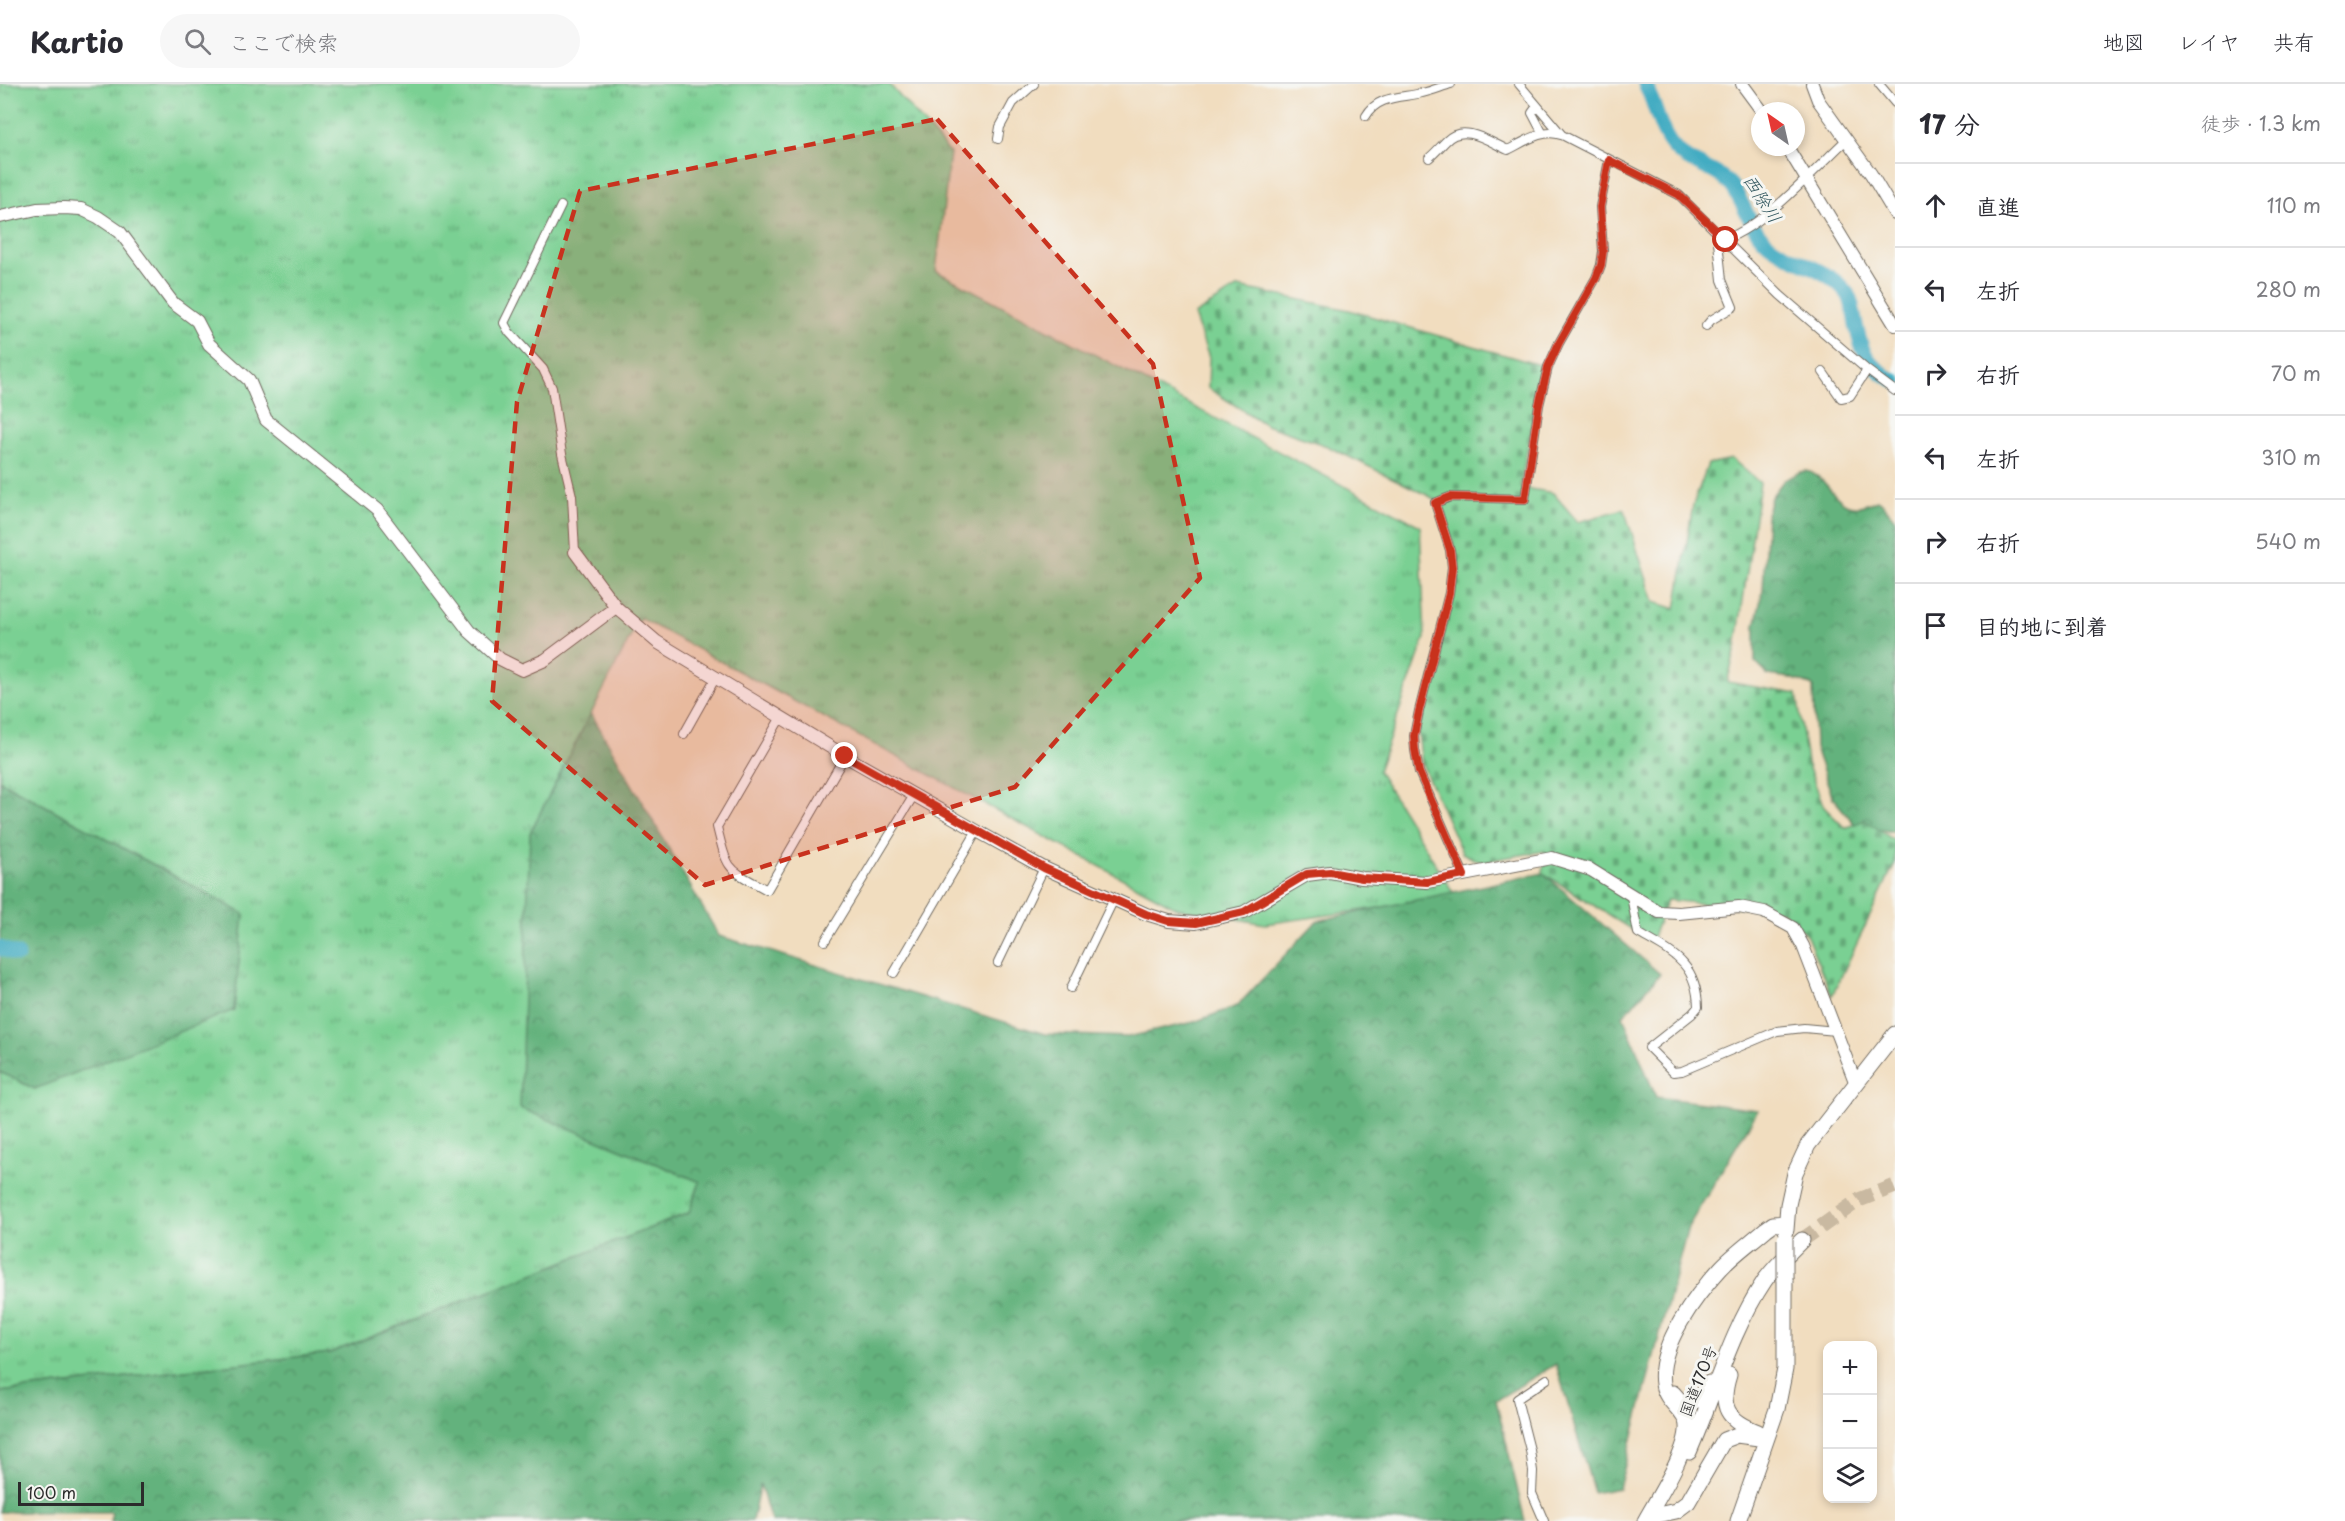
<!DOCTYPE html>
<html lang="ja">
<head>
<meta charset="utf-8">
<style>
	:root { --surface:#fff; --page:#f7f7f7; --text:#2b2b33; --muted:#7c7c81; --line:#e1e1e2 }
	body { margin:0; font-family:"Playpen Sans","Klee One",sans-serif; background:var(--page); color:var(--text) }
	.controls { position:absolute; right:18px; bottom:18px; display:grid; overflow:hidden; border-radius:12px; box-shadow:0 3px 9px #0003 }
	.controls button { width:54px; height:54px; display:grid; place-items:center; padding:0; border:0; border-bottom:2px solid var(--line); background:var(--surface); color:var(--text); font:30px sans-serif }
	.compass { position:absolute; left:1751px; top:18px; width:54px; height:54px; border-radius:50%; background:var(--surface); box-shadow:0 3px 9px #0003; rotate:326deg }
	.scale { position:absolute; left:18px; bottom:15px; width:126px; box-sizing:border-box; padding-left:6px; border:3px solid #2b2b2b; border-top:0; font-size:16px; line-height:21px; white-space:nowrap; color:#2b2b2b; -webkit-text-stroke:4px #f6f6f2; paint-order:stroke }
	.stop { position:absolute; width:18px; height:18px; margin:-14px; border:4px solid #c8321e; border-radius:50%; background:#fff }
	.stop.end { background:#c8321e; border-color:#fff; box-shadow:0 2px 6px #0008 }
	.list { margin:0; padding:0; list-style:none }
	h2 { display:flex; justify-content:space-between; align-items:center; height:78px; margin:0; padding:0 24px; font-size:26px }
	h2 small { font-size:20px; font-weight:400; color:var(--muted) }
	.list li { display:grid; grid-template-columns:39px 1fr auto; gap:18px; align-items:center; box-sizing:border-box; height:84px; padding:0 24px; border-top:2px solid var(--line) }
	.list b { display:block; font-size:22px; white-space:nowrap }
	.list em { font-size:20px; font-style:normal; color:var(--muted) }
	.icon { flex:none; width:33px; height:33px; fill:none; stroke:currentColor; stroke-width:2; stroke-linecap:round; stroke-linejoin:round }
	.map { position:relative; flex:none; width:1895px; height:1437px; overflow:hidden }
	header { display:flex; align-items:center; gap:36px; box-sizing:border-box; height:84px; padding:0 30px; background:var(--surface); border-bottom:2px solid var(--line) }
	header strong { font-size:28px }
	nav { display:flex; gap:33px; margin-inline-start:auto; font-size:21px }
	.search { width:420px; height:54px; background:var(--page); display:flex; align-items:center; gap:15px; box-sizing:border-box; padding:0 21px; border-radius:33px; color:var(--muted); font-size:22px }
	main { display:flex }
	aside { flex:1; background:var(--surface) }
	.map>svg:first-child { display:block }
</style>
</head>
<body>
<header>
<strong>Kartio</strong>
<div class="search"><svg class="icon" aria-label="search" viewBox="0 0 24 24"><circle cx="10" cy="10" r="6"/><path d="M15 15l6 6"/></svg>ここで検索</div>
<nav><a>地図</a><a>レイヤ</a><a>共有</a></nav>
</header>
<main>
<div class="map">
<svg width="1895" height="1437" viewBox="0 0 1895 1437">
	<defs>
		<pattern id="grass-tufts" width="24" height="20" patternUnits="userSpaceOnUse" patternTransform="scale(1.5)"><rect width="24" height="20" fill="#7ad093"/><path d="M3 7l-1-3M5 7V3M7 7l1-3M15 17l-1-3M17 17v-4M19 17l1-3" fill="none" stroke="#64a978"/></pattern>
		<pattern id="forest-crowns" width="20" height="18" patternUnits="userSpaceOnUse" patternTransform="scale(1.5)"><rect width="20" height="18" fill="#63b27d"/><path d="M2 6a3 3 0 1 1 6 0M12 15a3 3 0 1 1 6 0" fill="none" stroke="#529167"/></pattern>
		<pattern id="cemetery-stones" width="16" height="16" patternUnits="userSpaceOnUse" patternTransform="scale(1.5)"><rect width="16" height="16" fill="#7ad093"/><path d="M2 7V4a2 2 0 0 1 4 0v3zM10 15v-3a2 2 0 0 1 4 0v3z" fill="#64a978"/></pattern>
	</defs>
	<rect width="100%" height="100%" fill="#f6f6f2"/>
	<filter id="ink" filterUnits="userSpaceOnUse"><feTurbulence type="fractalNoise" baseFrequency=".0167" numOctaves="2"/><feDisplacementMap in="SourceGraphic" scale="12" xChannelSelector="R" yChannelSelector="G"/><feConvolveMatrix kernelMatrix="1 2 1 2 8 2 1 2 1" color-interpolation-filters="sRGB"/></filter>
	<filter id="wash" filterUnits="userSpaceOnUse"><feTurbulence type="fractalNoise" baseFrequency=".008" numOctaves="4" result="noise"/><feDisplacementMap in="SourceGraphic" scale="24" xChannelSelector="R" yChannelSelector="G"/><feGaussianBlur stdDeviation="1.35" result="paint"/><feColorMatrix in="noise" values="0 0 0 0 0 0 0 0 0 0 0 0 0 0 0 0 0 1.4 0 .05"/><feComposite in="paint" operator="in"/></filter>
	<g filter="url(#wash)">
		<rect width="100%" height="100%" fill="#f1ddbf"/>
		<path fill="url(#grass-tufts)" stroke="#527e5f" stroke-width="1.5" d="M0,0H889L950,69L936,187L1420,442L1425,554L1378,687L1456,813L1265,840L1177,824L640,534L530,749L700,1098L689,1129L330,1269L0,1308V988L35,1005L244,831L0,697Z"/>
		<path fill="url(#forest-crowns)" stroke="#476e54" stroke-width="1.5" d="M1807,387C1836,396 1834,438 1877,416L1883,420L1895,435V748L1857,743L1833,714L1815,664L1813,602L1791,594L1768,591L1755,578V542L1763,506L1767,430L1771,413L1784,396L1800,388Z
			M591,629L719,852L1045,950L1128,953L1194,938L1237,922L1317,837L1543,789L1660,890L1623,932L1656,1013L1758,1026L1688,1143L1619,1404L1594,1409L1556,1280L1496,1316L1525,1437H771L760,1400L752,1437H110L112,1428H0V1308L330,1269L689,1129L700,1098L520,1024L530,749Z
			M0,697L244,830L234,926L35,1005L0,988Z"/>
		<path fill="url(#cemetery-stones)" stroke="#527e5f" stroke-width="1.5" d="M1238,203L1349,226L1543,282L1520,403L1553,409L1578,438L1624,425L1654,518L1676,525L1693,421L1708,380L1732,375L1760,399L1736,564L1727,598L1797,610L1807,679L1824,723L1845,744L1865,736L1895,757V779L1832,912L1806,850L1783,828L1667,816L1651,858L1543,789L1545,767L1480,778L1462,769L1422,680L1418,648L1456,502L1458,475L1442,421L1429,412L1327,362L1266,341L1208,304L1209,274L1194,231Z"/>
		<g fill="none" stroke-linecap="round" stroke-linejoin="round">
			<path stroke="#43acc2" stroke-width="15" d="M1645,0C1656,20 1659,49 1676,66C1692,82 1720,85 1733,104C1746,123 1751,146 1770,161C1794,179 1828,184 1847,209C1852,215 1852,223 1854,230C1860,264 1864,280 1895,297
				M0,864L18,871"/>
		</g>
	</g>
	<g filter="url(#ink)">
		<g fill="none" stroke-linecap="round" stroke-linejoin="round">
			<path stroke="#c9b9a1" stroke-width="15" stroke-dasharray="15 8" stroke-linecap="butt" d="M1802,1156L1859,1116L1895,1102"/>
			<defs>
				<path id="street" d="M1519,0L1562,51L1679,111L1780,211L1867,286L1895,307
					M1879,0L1895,19
					M1537,22L1532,29L1543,50
					M1366,32C1378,11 1401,14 1422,9C1432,7 1441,3 1451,0
					M998,55L1000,43L1013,19L1034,0
					M1429,74C1436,68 1440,63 1446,57C1464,38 1491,59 1508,66C1524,58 1543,44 1561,51
					M561,122L504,239L509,248L543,285L552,304L562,370L572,412L575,468
					M1706,242L1711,236L1733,223L1722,196L1718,158C1762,145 1811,89 1845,57
					M1823,288L1841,314L1850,312L1867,286
					M781,633L717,743C728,788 727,784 767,806L845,672
					M684,650L716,593
					M1464,791L1419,688L1415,666L1414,652L1419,627L1449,509L1452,483L1450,466L1435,419L1450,413L1525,415L1539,321L1548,283L1559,259L1596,194L1601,181L1603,167L1600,123L1609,76
					M1631,812L1638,849C1672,869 1697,878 1698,923L1692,930L1649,964L1673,988L1682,987L1777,947L1804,944L1836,947
					M825,857L914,711
					M998,879L1044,784
					M894,889L977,747
					M1071,904L1114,815
					M1544,1437L1532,1409L1533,1387L1530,1366L1517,1315L1547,1295"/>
				<path id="secondary" d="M1742,0L1762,27
					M1812,0L1818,16L1871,90L1895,130
					M1787,63L1895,241
					M0,133L37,125L64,124L81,125L98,133L120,148L173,219L197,237L209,260L249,296L266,336L377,426L469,547L500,575L522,586L545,576L616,523
					M575,468L616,523L657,558L845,672L977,747L1044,784L1146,830L1169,837L1196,839L1244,828L1307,791L1330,788L1362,794L1427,798L1552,774L1591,786L1659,828L1679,829L1739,823L1764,828L1793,844L1803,862L1856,1000"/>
				<path id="highway" d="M1786,1146L1788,1121L1795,1089L1808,1061L1895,950
					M1729,1291C1719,1323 1727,1336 1758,1348
					M1673,1309L1681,1318L1689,1320L1700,1314L1709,1299
					M1689,1368C1714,1311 1730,1248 1765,1196C1776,1181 1789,1169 1802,1156
					M1653,1432L1676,1427L1688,1418L1724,1356L1737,1351L1766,1355
					M1645,1437C1657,1415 1689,1366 1687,1342C1687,1327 1666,1320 1663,1300C1657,1262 1697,1210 1721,1184C1734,1170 1751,1158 1766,1145L1773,1140L1786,1139
					M1738,1437L1777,1325L1785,1285V1195"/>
			</defs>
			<use href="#street" stroke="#70695f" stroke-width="10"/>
			<use href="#secondary" stroke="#70695f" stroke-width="14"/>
			<use href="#highway" stroke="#70695f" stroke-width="17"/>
			<use href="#street" stroke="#fff" stroke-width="8"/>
			<use href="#secondary" stroke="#fff" stroke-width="12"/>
			<use href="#highway" stroke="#fff" stroke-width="15"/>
			<defs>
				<path id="highway-bridge" d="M1785,1195V1155"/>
			</defs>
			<use href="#highway-bridge" stroke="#70695f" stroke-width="17" stroke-linecap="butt"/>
			<use href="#highway-bridge" stroke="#fff" stroke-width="15"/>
		</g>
	</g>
	<g fill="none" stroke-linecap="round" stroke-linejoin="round" filter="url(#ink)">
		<path stroke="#c8321e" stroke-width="8" d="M845,672L1044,784L1146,830L1168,837L1196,839L1244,828L1307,790L1330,788L1362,794L1427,798L1464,791L1419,688L1415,666L1414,652L1419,627L1449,509L1452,483L1450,466L1435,419L1450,413L1525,415L1539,321L1548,283L1559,259L1596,194L1601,181L1603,167L1600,123L1609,76L1679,111L1726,156"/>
	</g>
	<path fill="#c8321e" fill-opacity="0.2" stroke="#c8321e" stroke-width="4.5" stroke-dasharray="12 8" stroke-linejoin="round" d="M937,35L1153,280L1200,494L1015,703L705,801L492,617L517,318L580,107Z"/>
	<g text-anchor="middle" stroke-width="6" stroke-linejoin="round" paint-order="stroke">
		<g font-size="16" fill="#2b2b2b" stroke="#f6f6f2">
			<text transform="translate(1698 1297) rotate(-69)" y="6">国道170号</text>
		</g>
		<g font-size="18" font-style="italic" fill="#335860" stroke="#f6f6f2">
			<text transform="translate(1762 115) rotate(57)" y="6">西除川</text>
		</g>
	</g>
</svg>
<div class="controls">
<button>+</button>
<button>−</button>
<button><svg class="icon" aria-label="layers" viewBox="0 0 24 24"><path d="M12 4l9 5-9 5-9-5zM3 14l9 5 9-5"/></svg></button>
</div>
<svg class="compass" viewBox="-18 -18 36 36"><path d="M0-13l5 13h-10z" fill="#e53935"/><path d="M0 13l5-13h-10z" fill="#7c7c81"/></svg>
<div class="scale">100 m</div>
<div class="stop" style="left:1726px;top:156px"></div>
<div class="stop end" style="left:845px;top:672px"></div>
</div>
<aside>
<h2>17 分<small>徒歩 · 1.3 km</small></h2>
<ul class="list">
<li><svg class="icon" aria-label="ahead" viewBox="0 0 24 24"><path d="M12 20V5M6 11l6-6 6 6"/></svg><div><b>直進</b></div><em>110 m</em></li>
<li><svg class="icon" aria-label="left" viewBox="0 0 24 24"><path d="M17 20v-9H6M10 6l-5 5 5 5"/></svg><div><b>左折</b></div><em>280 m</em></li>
<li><svg class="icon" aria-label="right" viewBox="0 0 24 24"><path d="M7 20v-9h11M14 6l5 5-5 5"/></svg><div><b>右折</b></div><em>70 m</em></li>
<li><svg class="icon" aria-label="left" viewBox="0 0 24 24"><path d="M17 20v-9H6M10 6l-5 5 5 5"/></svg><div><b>左折</b></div><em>310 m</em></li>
<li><svg class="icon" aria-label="right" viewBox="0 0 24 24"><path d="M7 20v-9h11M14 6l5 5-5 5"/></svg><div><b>右折</b></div><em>540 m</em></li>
<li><svg class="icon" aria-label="arrive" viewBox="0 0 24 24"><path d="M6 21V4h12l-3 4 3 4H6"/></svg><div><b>目的地に到着</b></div></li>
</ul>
</aside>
</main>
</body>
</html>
